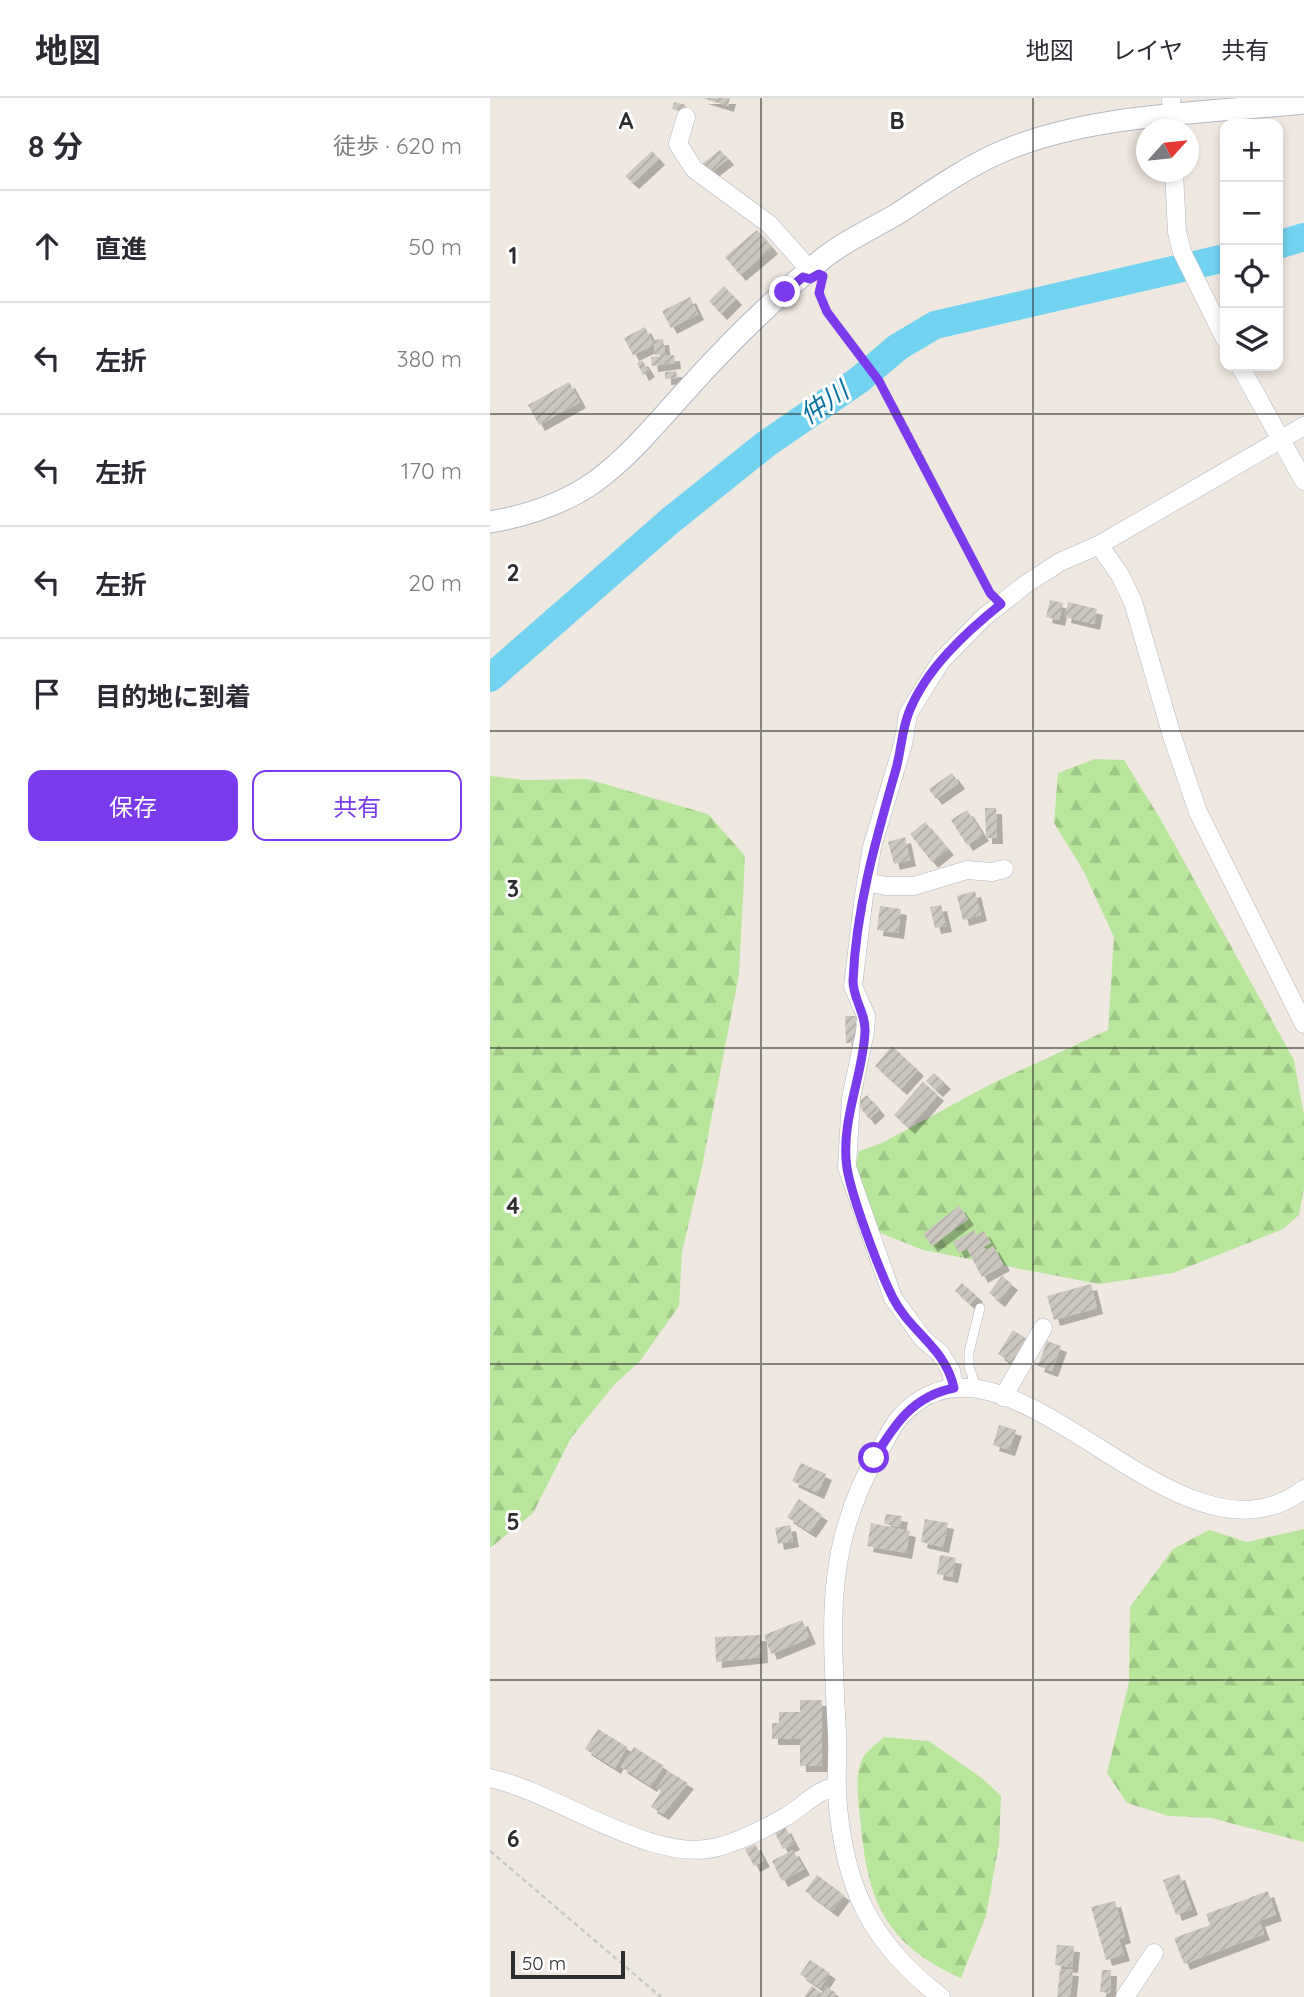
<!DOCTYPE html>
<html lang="ja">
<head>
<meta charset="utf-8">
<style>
	:root { --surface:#fff; --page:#f7f7f7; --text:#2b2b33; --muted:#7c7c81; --line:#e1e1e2; --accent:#7c3aed }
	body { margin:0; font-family:Quicksand,"Noto Sans JP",sans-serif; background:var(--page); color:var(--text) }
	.controls { position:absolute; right:21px; top:21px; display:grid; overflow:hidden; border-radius:14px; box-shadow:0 4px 10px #0003 }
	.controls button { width:63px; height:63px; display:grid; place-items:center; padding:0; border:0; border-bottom:2px solid var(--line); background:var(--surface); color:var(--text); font:35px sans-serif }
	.compass { position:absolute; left:646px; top:21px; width:63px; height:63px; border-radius:50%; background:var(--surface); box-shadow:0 4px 10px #0003; rotate:63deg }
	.scale { position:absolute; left:21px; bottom:18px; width:114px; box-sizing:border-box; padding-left:7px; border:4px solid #2d2d2d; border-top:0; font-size:19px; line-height:24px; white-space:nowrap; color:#2d2d2d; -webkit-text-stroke:5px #fff; paint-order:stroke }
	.stop { position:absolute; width:21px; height:21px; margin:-16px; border:5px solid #7c3aed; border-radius:50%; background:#fff }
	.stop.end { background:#7c3aed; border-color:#fff; box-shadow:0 2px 7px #0008 }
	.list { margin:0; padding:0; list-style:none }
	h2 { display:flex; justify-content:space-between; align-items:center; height:91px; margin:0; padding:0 28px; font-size:30px }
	h2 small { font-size:23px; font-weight:400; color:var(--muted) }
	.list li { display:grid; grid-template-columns:46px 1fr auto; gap:21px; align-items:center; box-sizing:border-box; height:112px; padding:0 28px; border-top:2px solid var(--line) }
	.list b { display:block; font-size:26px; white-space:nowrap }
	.list em { font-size:23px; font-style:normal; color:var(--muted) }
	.actions { display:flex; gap:14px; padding:21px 28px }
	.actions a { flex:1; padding:16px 0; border:2px solid var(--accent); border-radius:14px; text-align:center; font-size:24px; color:var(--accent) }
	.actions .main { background:var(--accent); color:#fff }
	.icon { flex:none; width:38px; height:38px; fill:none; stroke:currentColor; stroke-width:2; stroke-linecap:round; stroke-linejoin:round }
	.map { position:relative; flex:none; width:814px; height:1899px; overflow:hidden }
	header { display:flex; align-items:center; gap:42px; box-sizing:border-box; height:98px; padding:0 35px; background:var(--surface); border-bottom:2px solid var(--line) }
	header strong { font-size:33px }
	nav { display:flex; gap:38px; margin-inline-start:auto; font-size:24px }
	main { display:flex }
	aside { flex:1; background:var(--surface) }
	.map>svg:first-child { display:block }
</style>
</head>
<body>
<header>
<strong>地図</strong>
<nav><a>地図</a><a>レイヤ</a><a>共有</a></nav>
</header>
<main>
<aside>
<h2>8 分<small>徒歩 · 620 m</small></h2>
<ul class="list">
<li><svg class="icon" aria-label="ahead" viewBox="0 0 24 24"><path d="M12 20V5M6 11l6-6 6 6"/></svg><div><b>直進</b></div><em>50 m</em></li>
<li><svg class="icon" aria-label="left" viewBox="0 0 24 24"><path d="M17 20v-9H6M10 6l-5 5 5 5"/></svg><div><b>左折</b></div><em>380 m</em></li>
<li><svg class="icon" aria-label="left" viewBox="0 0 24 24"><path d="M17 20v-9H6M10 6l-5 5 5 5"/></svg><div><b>左折</b></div><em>170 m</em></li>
<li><svg class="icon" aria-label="left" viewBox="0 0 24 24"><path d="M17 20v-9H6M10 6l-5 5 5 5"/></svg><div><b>左折</b></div><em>20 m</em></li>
<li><svg class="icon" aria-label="arrive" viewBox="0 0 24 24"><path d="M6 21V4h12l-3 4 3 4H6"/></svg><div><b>目的地に到着</b></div></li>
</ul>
<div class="actions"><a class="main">保存</a><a>共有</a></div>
</aside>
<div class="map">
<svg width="814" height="1899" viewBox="0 0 814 1899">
	<defs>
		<pattern id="forest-firs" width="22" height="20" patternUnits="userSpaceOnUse" patternTransform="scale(1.75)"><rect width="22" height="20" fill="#b7e69c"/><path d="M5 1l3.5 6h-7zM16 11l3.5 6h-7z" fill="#9ec687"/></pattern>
		<pattern id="building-hatch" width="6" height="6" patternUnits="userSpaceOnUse" patternTransform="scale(1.75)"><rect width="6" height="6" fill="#cbc6be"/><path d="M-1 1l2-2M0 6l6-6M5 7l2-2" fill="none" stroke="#afaaa4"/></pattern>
		<filter id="shadow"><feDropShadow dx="6" dy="6" stdDeviation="0" flood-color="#0004"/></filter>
	</defs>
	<rect width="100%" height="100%" fill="#efe8e0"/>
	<path fill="url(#forest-firs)" d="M605,661L634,662L671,722L804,962L814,1017V1089L809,1117L793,1131L683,1175L609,1186L433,1152L378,1130L363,1081L369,1053L392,1045L501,986L618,932L624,839L593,772L564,725L568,675Z
		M0,678L35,682L97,681L218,716L255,758L249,876L212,1069L192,1154L189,1208L150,1263L124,1287L81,1340L43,1415L0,1450Z
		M814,1431V1744L721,1720L679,1718L637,1705L617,1675L639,1584L640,1509L683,1451L719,1432L757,1444Z
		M394,1639L439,1643L493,1681L511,1698L509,1746L496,1818L471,1880C397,1847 378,1805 371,1728C369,1708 363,1675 374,1658C379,1651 388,1645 394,1639Z"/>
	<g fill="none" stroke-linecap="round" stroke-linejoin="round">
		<path stroke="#72d3f1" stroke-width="28" d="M788,147L814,139
			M0,580L181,422L276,346L369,282L408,249L445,227L735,160"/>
	</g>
	<path fill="url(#building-hatch)" filter="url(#shadow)" d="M212,0H240L238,8Z
		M184,4L196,7L194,14L182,11Z
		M230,52L238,61L220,75L212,66Z
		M162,53L169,61L143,85L135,78Z
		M267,132L282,150L250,177L235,159Z
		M234,188L246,201L231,216L219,203Z
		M200,199L208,216L181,230L172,213Z
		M155,229L164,247L143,257L134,240Z
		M173,241L175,256L165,257L164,242Z
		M184,257L185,265L162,268L161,259Z
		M152,262L159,273L153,277L147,265Z
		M186,273L187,280L175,281V274Z
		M79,284L90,304L49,327L38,307Z
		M560,502L573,505L569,522L556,519Z
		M578,504L607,511L604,526L575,519Z
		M462,675L469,685L446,701L439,691Z
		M495,710H506L507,740H496Z
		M477,712L493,737L477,747L461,722Z
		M435,724L458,751L442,764L420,736Z
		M415,739L420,762L404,766L398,744Z
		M485,793L491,817L473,822L467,798Z
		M451,807L456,828L445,830L440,809Z
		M390,808L411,811L408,835L387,832Z
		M355,918H370V945H356Z
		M402,948L428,972L411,991L385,968Z
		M444,975L455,985L447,993L436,983Z
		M433,984L448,997L419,1030L404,1017Z
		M377,997L389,1012L379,1021L367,1005Z
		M469,1108L478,1121L442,1148L433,1136Z
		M484,1132L486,1137L494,1133L501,1145L494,1149L496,1152L503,1148L514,1167L492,1179L477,1151L469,1155L463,1144Z
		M512,1178L522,1186L509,1203L499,1195Z
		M472,1185L487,1198L480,1206L465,1193Z
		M601,1186L607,1210L564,1222L557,1198Z
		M523,1232L540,1243L526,1267L508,1256Z
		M557,1243L571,1248L562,1273L548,1268Z
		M509,1327L526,1332L519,1352L503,1347Z
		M311,1365L336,1376L328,1395L302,1383Z
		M309,1401L332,1417L320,1434L297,1419Z
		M396,1416L412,1418L410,1429L394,1426Z
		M435,1421L458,1425L453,1449L431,1444Z
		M381,1425L420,1433L416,1455L377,1448Z
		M300,1427L303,1443L288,1446L285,1430Z
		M450,1457L466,1460L462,1479L447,1476Z
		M312,1522L320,1540L281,1556L274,1537Z
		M271,1537L272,1559L226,1564L225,1539Z
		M310,1602H332V1668H310V1641H282V1625H289V1614H310Z
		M108,1631L137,1649L125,1670L95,1651Z
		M144,1649L174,1668L161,1688L131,1669Z
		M178,1673L198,1685L173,1716L161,1709L171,1693L167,1690Z
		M295,1729L304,1746L293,1751L285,1735Z
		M265,1746L274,1763L264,1768L255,1751Z
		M303,1752L314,1771L292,1783L282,1763Z
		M689,1776L702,1811L686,1817L673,1782Z
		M327,1777L354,1797L342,1813L315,1793Z
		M778,1793L786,1817L769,1823L774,1836L694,1866L684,1840L720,1827L716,1816Z
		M625,1803L635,1839L629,1841L634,1857L616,1862L601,1809Z
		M567,1847L584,1848L582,1869L565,1867Z
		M320,1862L340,1875L330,1890L310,1876Z
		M570,1871L583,1872L580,1899H567Z
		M612,1872H621L620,1895L610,1894Z
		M322,1888L331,1895L336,1888L346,1895L344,1899H314Z"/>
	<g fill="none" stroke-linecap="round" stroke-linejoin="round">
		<defs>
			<path id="service" d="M487,1291L479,1269V1254L490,1210"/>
			<path id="minor" d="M681,0L683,32
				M196,19L188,46L204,71L279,126L320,172
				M684,74L687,134L692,154L735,241
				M750,268L814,383
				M609,447L630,477L643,504L682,638L708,714L814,926
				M376,784L396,788H424L477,772L502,774L514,771
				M464,1290L461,1273L450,1255L433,1241L403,1200L357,1069L361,1000L375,934L376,918L363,888L374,797L382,749L413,646L418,616L451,563L493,520L536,486L570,464L609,447L814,328
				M513,1299L553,1230
				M0,1680C68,1695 163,1767 228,1749C252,1743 276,1730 297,1718C315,1707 325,1693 347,1688
				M451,1899C379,1844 353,1786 347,1696C346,1676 348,1656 347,1636C342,1528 332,1446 392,1348C398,1338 404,1325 412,1317C520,1203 687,1489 814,1391
				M635,1899L664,1855"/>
			<path id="tertiary" d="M0,424C99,407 130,366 193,296C235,249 281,203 330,163C352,144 382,131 407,116C441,94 474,70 511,54C600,15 718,15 814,5"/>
		</defs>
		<use href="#service" stroke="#b3b7c1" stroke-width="10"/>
		<use href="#minor" stroke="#b3b7c1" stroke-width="19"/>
		<use href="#tertiary" stroke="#b3b7c1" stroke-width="23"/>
		<path stroke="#c8c8c8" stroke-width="2.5" stroke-dasharray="5 3.5" stroke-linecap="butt" d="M333,183C329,217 357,236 376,263C425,330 461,419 499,493
			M0,1753L171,1899"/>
		<use href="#service" stroke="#fff" stroke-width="9"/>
		<use href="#minor" stroke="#fff" stroke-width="18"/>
		<use href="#tertiary" stroke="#fff" stroke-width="21"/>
	</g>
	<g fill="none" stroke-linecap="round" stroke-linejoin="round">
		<path stroke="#7c3aed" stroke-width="9" d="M295,194L313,179L320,181L329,176L333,178L329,195L337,214L389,283L500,495L511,506C475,535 436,571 419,614C412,631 411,653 406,671C386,741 366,810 363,883C363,901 376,915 375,934C373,978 350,1024 357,1070C362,1100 389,1172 403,1200C421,1235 455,1249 464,1290C423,1298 405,1326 384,1360"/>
	</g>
	<path fill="none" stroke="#2d2d2d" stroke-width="2" stroke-opacity="0.55" d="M271,0V1899M543,0V1899M0,316H814M0,633H814M0,950H814M0,1266H814M0,1582H814"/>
	<g text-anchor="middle" stroke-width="6" stroke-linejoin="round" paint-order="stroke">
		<g font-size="26" font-style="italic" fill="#0b73a4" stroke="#fff">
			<text transform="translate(334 305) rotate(-35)" y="9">仲川</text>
		</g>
	</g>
	<g font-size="23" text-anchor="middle" font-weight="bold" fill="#2d2d2d" stroke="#fff" stroke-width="6" stroke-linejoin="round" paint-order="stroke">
		<text x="136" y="31">A</text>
		<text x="407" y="31">B</text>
		<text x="23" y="166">1</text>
		<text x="23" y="483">2</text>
		<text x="23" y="799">3</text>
		<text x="23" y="1116">4</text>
		<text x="23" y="1432">5</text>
		<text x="23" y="1749">6</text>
	</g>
</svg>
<div class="controls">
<button>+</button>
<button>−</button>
<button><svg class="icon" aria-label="locate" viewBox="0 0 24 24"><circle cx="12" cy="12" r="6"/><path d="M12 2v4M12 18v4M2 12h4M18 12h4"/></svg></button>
<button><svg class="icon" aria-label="layers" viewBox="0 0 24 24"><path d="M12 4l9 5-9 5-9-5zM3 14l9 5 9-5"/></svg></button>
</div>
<svg class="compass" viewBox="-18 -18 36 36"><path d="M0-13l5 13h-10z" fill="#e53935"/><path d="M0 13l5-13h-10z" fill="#7c7c81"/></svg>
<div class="scale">50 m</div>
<div class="stop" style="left:384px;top:1360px"></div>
<div class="stop end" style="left:295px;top:194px"></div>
</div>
</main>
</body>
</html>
